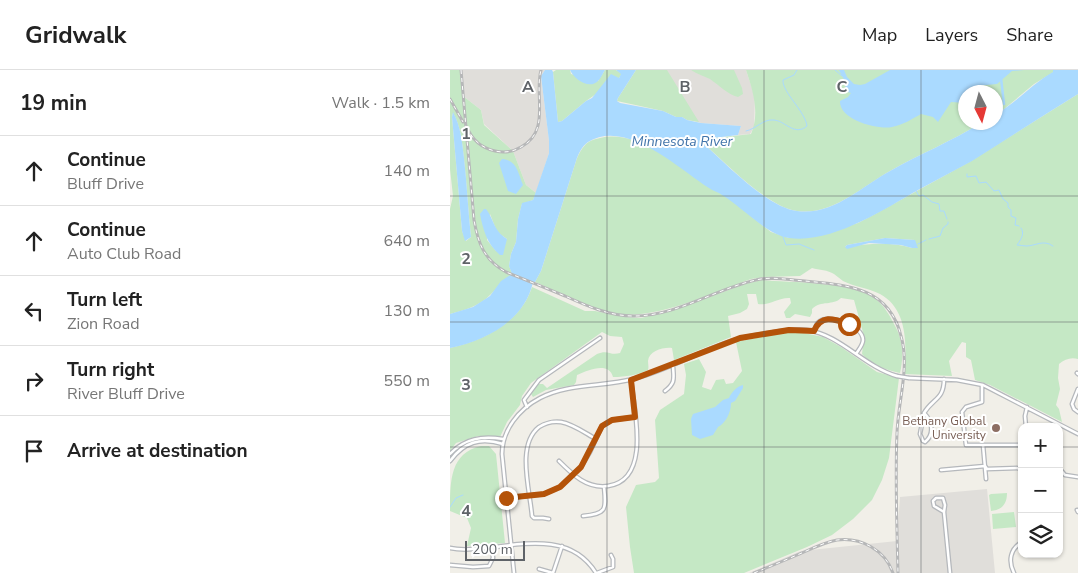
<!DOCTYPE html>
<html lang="en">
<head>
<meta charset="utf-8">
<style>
	:root { --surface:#fff; --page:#f2f2f2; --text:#222; --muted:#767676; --line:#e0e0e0 }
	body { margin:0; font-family:"Nunito Sans",sans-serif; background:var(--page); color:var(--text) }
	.controls { position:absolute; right:15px; bottom:15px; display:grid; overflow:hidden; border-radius:10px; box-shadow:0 1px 4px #0004 }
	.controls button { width:45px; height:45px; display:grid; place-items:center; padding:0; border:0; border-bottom:1px solid var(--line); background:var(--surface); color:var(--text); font:25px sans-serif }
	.compass { position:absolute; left:508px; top:15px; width:45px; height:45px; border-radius:50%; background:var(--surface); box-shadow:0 1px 4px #0004; rotate:174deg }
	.scale { position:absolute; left:15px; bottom:12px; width:60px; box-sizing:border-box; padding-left:5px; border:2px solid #5f6368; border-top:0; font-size:14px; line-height:18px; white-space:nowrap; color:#5f6368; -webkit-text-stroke:4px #fff; paint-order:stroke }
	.stop { position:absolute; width:15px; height:15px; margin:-11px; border:4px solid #b45309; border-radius:50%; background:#fff }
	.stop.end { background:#b45309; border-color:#fff; box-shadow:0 1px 5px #0008 }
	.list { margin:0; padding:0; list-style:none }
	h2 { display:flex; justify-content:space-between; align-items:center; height:65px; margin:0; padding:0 20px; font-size:21px }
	h2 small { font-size:16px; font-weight:400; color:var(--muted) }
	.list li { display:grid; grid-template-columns:32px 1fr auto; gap:15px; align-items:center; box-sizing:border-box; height:70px; padding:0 20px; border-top:1px solid var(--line) }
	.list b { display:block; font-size:19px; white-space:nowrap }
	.list p { margin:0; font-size:16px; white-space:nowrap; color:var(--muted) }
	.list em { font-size:16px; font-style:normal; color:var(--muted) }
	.icon { flex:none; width:28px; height:28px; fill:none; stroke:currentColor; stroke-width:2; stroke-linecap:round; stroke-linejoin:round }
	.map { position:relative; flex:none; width:628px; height:503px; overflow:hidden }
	header { display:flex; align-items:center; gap:30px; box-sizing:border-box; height:70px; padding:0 25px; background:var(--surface); border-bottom:1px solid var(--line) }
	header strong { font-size:24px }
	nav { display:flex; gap:28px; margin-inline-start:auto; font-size:18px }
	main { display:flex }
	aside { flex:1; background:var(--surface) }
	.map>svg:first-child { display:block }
</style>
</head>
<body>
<header>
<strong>Gridwalk</strong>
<nav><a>Map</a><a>Layers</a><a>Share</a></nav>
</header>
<main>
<aside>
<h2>19 min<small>Walk · 1.5 km</small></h2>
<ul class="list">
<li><svg class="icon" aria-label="ahead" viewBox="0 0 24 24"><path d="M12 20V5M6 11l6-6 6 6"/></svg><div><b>Continue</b><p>Bluff Drive</p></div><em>140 m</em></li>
<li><svg class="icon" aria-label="ahead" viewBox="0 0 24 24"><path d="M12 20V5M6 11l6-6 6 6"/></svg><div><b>Continue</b><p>Auto Club Road</p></div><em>640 m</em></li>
<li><svg class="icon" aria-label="left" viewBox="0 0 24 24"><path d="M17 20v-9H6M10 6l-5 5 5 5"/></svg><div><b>Turn left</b><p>Zion Road</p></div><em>130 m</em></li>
<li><svg class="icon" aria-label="right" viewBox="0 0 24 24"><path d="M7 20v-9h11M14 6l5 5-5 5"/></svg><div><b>Turn right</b><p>River Bluff Drive</p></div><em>550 m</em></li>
<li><svg class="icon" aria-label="arrive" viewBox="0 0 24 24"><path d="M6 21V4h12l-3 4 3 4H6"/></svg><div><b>Arrive at destination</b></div></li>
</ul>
</aside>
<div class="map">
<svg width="628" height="503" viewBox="0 0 628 503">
	<rect width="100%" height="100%" fill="#f1efe8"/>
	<path fill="#e0deda" d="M11,0H95L91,6L99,71V83L86,123L76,115L63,81L34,54L31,40L13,26Z
		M186,0H296L305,27L304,57L300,64L288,65L291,56L251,53L213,41Z
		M537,419L545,503H299L351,481L447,471L450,427Z"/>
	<path fill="#c5e8c5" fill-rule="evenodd" d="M0,0H11L13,26L31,40L34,55L63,81L76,115L86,123L83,130L72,134L68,149L66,172L61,184L59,196L62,203L61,206C49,212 49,217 40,225C30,236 14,240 0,244V139L3,126L0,99ZM3,43C11,57 12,72 14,89C17,115 18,141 21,167L16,171L12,161L2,47ZM40,144L47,162L57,169L46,181L37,170Z
		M106,0H120L121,4L148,11L155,0H166L172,4L169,8L136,31L112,51L108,52L103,2Z
		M186,0H217L249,52L237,50L232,47H226L213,41L167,31L168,28Z
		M241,0H284L292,18L293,24L288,27C277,24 270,16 260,9C254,6 247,4 241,0Z
		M296,0H607L584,14L553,40L546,44V22H516V52L531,53C502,71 470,84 440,101C413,116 382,146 347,141C318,137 278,95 255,75L254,72L256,69L301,64C310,43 303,21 296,0Z
		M628,24V289C621,287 615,289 609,294L608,308L610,319L606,335L609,339L612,352L540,315L525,310L521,290L516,287V273L512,272L499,291L502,306L454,304C457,276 458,239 430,224C418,218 405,217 393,211C390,209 387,206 384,204C378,200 369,200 362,198L350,206L314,207L301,209C259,224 199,254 156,242C132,235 108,222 85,212L91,201L126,91C128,85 131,79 136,74C139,71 145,69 150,68C183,60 219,88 245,107L243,89L302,147L321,162L339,168L363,167L408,153L427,143L521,91ZM435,168L465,170L462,178C440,171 417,174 395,177L397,175Z
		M312,210C341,213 403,211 426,229C434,236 439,244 444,254C453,269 454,286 450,303C436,300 421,295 412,284L414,266L404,230L391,228C383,236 371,230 362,239V243L360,247L345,244L340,248H336L334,242L341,233L340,228C329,227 319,236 308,234L306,224H297L299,234L297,239L290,243L278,246L281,267L224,290L222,278C213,277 199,281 198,291C198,294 199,297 198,300C187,305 176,307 163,307C159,291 138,300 127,305L126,312L124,315L96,320L83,327L81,324L83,320L88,314H93L97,318L147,284C158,279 160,286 170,283L174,274L172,267L160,266L152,262L81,313L72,326L70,335L57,352L50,367L28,366L6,373L0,381V278C33,271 71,252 82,217L135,241H145L175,247L191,248L227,239L295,214Z
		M338,262L354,263L373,267L391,277L427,302L449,308L439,388L432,410L422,430L403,449L382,465L357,477L294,503H184L180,477L176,437L186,415L205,412L209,408L205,350L210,340L234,324L236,305L234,294L249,289L256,302L252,317L261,320L266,310L274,309L276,314L283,313L292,301L286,272Z
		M31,376H39L46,384L55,473L17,476L21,458L17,448L0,441C0,411 0,383 31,376Z
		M557,423C557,434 552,440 541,441L539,425L541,424Z
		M564,442L566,457L543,459L542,444Z"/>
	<path fill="#aadaff" d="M95,0H102L103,2L108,52L112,51L136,31L142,28L161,4L169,8L171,4L166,0H186L168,28L167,31L170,33L213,41L226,47H232L237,50L251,53L291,56L288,65L255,69L254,72L255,75C277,95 319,138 347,141C383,146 412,116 440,101C470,84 502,71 531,53L546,52V44C566,33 582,14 603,2V0H628V24C592,46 557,69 522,91C504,101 486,110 468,120C433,140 381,174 339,168C320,165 305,149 291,139C285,134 279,129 272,125C268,122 263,121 259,118C229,99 176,48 138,72C132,76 128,84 126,91L91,201L85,212H83C75,250 36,271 0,278V244L23,237L40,226L51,211L62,204L59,196L61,184L66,172L68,149L72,133L83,130L99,83V71L91,6Z
		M120,0H155C153,3 151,8 148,11C139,20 124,9 120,0Z
		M389,0H394L397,7L404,14L410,15L415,14L440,0H574L562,1L547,14L526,16L521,22H516L515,33L501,32L488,52L483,47L471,44C462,49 453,55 442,57C428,60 389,50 390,31L398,27L401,23L394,21C399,14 392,7 389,0Z
		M3,42C11,57 12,72 14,88C17,114 18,141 21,167L15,171L12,161L2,47Z
		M52,89C67,90 68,103 73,115L66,124L58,121L49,93Z
		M34,139H36C45,151 43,160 57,169L53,185H50C37,174 33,160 30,144Z
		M435,168L465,170L468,178H462L451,175L419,173L397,179L395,177L397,175Z
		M293,315V318L285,331L281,333C281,342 276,353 268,357L263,365L250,369L242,365L241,349L243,344L265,337L273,330L279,328C281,323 287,316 293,315Z"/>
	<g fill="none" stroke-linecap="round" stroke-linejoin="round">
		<path stroke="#aadaff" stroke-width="1" d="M385,0L392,6
			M296,61C306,59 313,49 323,50C335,50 344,67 357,56C355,41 332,22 333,10L344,5L347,0
			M517,104V107L526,106L529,113L536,112L544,121L549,120L553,129L558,133V137L561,140V146L566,148L565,155L569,156
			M466,121L469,126L473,125L482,132L489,134L490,141H494L497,149
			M571,158C575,163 571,170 567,175C570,175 573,176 576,176C586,176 593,169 603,176
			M333,167L336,175L349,174L364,180
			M479,169L490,166L493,158L498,154V152
			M468,174L476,170
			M0,437L6,428L13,425"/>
		<path stroke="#aadaff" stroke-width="2.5" d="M551,8L554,34"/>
		<defs>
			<path id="minor" d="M364,261C365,258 366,253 370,251C380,244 413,255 413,270C413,275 409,279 406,284
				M627,303L628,304
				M459,308L507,310L533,315L628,364
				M532,315V332L516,337L512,342L516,375H572
				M628,319L622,334L624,339L628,342
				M215,321C227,312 223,307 223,294
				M77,337L74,330L89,310L150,268
				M474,343L470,364L473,371L475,372C485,364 482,351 474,343C483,328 494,330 494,309
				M576,357L575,346L577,337
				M533,375L536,409
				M0,384C15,368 32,366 53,369
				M0,391C14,372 30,367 53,374
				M109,391C123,405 137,419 158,416C202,410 184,339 181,310
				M609,398L615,405L628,407
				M491,400L535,396L537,399L572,398
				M57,428L94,424L110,417L131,397L140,382L152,356L162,350L185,347
				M627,440L628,442
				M494,442L484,436L483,431L486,428H493L495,435L494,442L500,503
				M133,446C158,444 156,438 154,417
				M99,449L93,448H84L82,446C80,420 66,375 89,357C95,353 104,351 111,352C123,354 135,363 146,369
				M0,478C13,481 25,479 38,478C77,473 122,464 146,503
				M0,495L23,497L39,496L43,488L42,477
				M89,499L103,503
				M64,503L52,384C52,360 69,339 90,328C118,313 153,317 183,309C215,301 244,284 275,273C289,268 304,265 319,263C332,261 344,258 357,260C391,265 413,296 447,306
				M103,503L112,476
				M147,503L163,497V489L161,485
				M564,503C558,491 560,479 572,472"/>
		</defs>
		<use href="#minor" stroke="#b5b8bc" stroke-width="5"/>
		<use href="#minor" stroke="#fff" stroke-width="2.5"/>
		<defs>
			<path id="rail" d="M11,0L24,150C28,173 34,190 56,202C76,210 96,218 115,226C137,236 159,246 184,246C227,246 265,219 306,210C322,206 339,210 355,211C397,215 439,217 451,266C460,297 448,332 447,363C445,410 447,457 448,503
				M0,29L13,52
				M17,57C22,70 32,78 45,81C54,83 63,82 71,77C101,61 84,26 91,0
				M304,503C321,496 338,489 354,482C365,477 376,472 387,470C411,467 435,480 443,503"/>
		</defs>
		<use href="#rail" stroke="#b6b7b8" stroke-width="3"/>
		<use href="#rail" stroke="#fff" stroke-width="1" stroke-dasharray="4" stroke-linecap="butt"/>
		<defs>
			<path id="minor-bridge" d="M447,306L459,308"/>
		</defs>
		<use href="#minor-bridge" stroke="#b5b8bc" stroke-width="5" stroke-linecap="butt"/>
		<use href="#minor-bridge" stroke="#fff" stroke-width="2.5"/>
	</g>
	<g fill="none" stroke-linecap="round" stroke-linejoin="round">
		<path stroke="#b45309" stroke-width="6" d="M56,428L94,424L110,417L131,397L152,356L162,350L185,347L181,310L290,268L339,260L364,261C371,244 384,249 399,254"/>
	</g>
	<path fill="none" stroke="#5f6368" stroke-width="1" stroke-opacity="0.55" d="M157,0V503M314,0V503M471,0V503M0,126H628M0,252H628M0,377H572M609,377H628"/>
	<circle fill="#8d6e63" stroke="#fff" stroke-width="2" cx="546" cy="358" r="5"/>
	<g text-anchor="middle" stroke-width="4" stroke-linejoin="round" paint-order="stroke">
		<g font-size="12" fill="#785e54" stroke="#fff" text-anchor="end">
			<text x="536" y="355">Bethany Global<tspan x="536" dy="14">University</tspan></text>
		</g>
		<g font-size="14" font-style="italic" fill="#4174aa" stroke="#fff">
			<text x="232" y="76">Minnesota River</text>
		</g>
	</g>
	<g font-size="16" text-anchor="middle" font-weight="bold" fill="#5f6368" stroke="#fff" stroke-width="4" stroke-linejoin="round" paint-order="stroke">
		<text x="78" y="22">A</text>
		<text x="235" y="22">B</text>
		<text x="392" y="22">C</text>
		<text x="16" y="69">1</text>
		<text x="16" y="194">2</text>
		<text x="16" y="320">3</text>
		<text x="16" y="446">4</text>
	</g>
</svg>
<div class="controls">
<button>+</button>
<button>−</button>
<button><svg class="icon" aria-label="layers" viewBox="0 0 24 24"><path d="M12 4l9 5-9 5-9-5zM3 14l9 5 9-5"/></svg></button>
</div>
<svg class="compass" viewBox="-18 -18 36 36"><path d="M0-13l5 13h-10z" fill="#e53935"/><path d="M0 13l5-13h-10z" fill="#767676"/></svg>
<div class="scale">200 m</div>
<div class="stop" style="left:399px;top:254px"></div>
<div class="stop end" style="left:56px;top:428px"></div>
</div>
</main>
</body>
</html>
